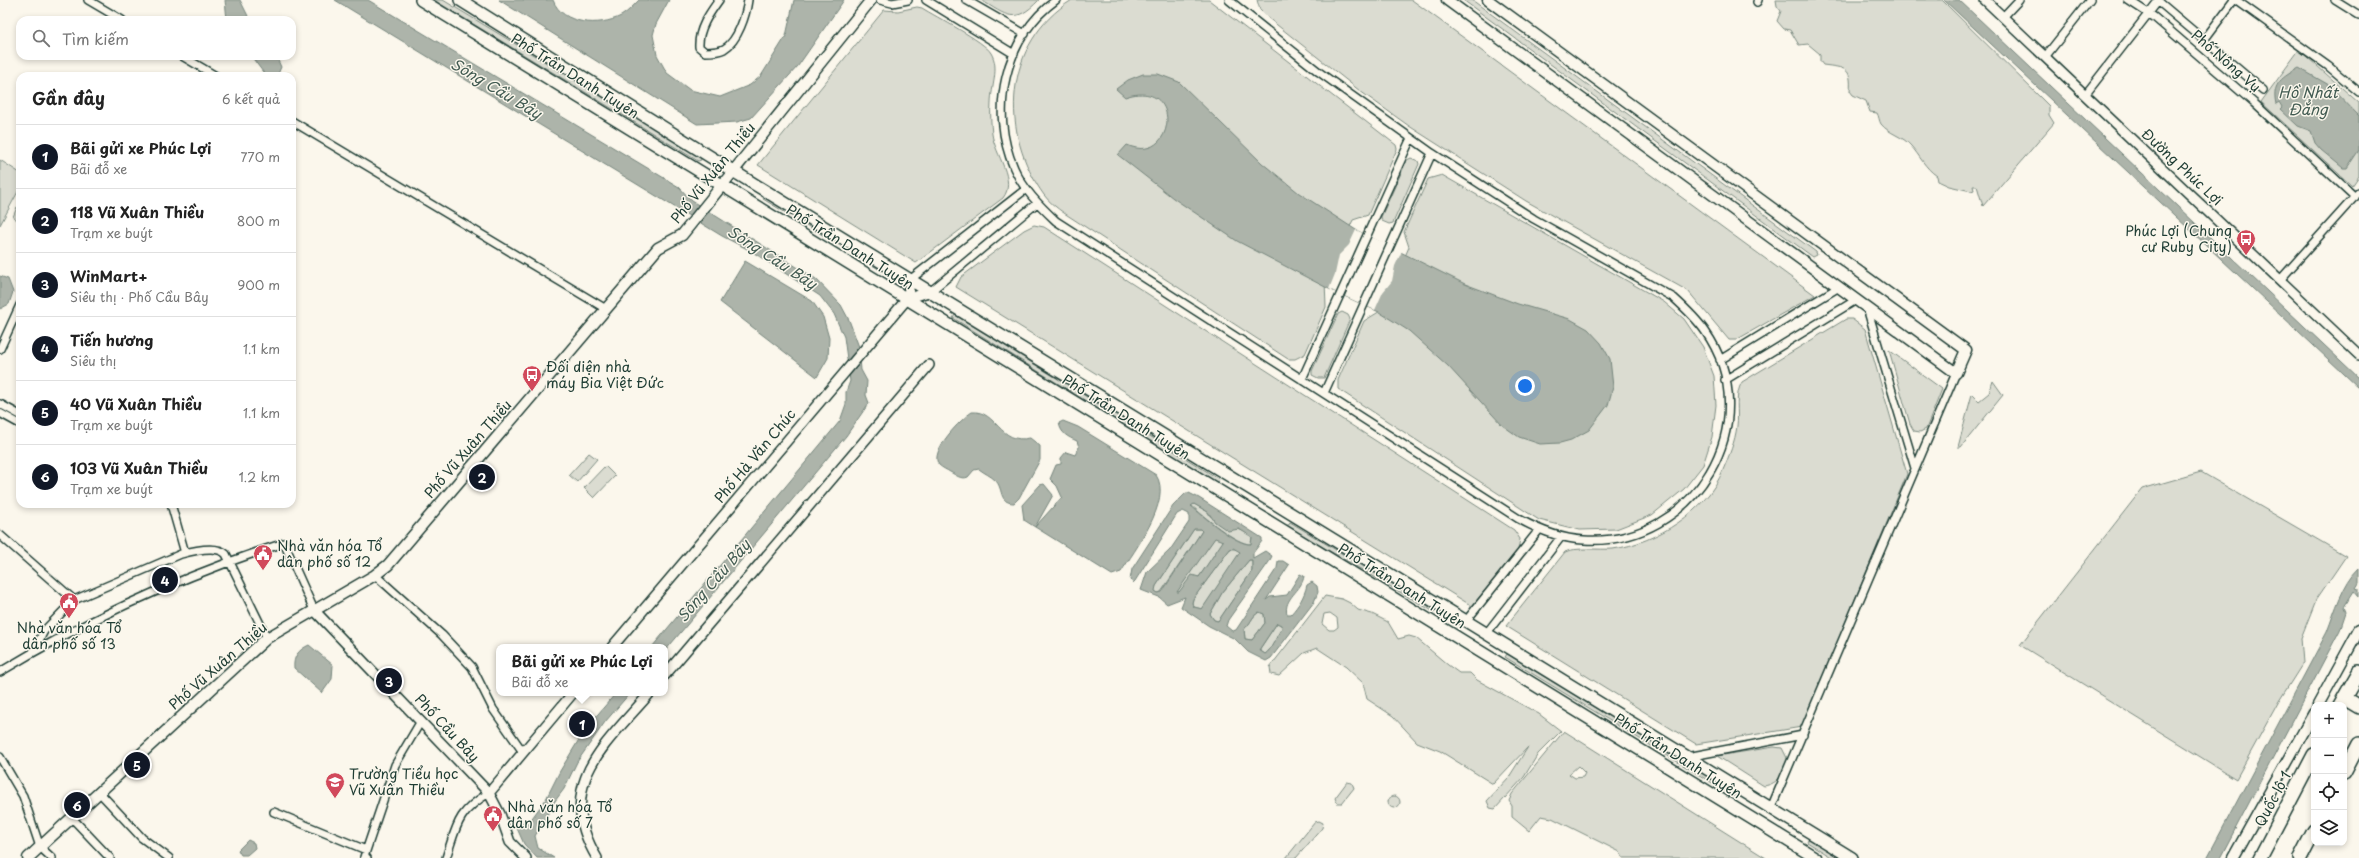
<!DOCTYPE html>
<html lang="vi">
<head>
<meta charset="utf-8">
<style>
	:root { --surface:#fff; --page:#f2f2f2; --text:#222; --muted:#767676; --line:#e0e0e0; --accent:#111827 }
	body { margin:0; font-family:"Playpen Sans",sans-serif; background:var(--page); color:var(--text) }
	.controls { position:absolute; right:12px; bottom:12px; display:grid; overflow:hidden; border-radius:8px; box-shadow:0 2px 6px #0003 }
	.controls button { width:36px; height:36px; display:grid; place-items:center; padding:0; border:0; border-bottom:1px solid var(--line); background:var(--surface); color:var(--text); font:20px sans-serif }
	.you { position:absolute; left:1525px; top:386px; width:14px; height:14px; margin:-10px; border:3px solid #fff; border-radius:50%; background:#1a73e8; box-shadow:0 0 0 6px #1a73e833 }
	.badge { display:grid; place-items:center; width:26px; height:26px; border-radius:50%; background:var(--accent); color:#fff; font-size:13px; font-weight:700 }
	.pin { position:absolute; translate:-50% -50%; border:2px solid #fff; box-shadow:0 1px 4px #0006 }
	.popup { position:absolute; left:496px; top:644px; width:172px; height:52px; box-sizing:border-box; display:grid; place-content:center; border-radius:8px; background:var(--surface); filter:drop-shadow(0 1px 3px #0005); font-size:13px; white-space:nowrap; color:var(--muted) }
	.popup b { font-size:15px; color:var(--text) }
	.popup::after { content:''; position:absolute; left:50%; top:100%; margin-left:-8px; border:8px solid transparent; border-top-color:var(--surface) }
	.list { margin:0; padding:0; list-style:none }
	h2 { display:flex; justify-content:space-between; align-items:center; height:52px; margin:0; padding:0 16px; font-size:17px }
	h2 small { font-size:13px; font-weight:400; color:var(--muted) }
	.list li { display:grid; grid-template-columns:26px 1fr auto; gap:12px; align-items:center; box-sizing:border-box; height:64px; padding:0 16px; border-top:1px solid var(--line) }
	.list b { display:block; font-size:15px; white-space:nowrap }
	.list p { margin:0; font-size:13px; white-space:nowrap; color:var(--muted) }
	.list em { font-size:13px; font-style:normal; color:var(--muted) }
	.icon { flex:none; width:22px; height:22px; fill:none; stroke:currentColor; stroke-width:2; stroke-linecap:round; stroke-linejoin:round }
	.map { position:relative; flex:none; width:2359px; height:858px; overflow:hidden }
	.search { position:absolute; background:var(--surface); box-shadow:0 2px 6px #0003; left:16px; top:16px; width:280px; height:44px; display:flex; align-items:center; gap:10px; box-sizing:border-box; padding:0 14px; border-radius:12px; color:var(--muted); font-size:15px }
	.panel { position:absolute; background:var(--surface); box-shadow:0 2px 6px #0003; left:16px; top:72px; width:280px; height:436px; border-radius:12px }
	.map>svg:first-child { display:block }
</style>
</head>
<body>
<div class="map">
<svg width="2359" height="858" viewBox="0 0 2359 858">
	<rect width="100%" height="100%" fill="#fbf7ec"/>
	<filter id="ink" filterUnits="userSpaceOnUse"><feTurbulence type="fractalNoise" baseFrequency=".025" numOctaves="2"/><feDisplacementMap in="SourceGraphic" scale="8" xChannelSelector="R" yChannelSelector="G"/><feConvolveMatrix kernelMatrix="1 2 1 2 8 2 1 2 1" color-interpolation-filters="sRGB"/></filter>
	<g filter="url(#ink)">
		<path fill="#dbdcd1" stroke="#7d8c82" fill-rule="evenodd" d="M434,0H443L700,156L701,160L698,161Z
			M981,0H1039C1015,25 1007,16 981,0Z
			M1072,0H1209L1396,145L1397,149L1368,215L1353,220L1325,281L1326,307L1305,354L1295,359H1288L1064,213C1057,208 1049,202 1044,195C999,133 1003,43 1072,0Z
			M1257,0H1412L1815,295L1736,340H1729L1688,291L1526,201L1409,126L1360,91L1267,17L1260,10Z
			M1463,0H1472L1816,252L1817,255L1813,257Z
			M1776,0H1942L2049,106V115L2054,123L1983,206L1977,186H1973L1974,190L1971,191L1949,186L1938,181L1937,176C1925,168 1920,156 1911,146C1903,136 1889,134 1881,124C1879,121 1879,116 1877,113L1870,112L1866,101L1853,95L1850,91C1852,67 1845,68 1823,65L1820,61V54L1808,44L1799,45L1790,30L1784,29L1777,21L1781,11L1777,6Z
			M917,7L922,8C936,17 984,41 991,53C1000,68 991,87 991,103C990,113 991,124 992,134C995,155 1017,180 1003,198L916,263L758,165L884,10L898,11Z
			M2299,50L2359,103V176L2352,186L2261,102Z
			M1411,158L1418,161L1419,164L1393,223L1389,224L1382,221L1381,217L1407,160Z
			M0,160L20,173V188L0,225Z
			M1442,175L1664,302L1684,319L1703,347L1714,376L1716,405L1712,437L1703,465L1684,489L1652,515L1616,529L1580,530L1539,520L1338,389V380L1364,321L1382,310L1409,247L1404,232L1428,179Z
			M766,195L884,268L882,271L763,199Z
			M17,207H20V222L13,217Z
			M1034,225L1044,227L1514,530L1520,539L1518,550L1472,606L956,287L961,277L1024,230Z
			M1342,312L1348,315L1350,319L1324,378H1318L1312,375V371L1338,314Z
			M955,315L1219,479L1217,483L953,318Z
			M1846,319H1852L1865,329L1907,474L1802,727L1696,744L1506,626L1565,552C1574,547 1601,550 1613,549C1656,543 1707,511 1723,470C1729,456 1735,442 1737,426C1739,412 1734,395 1742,382Z
			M1889,350L1942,389L1926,429L1920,432L1914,431L1910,424Z
			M1993,381L2003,395L1961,447H1958L1972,394L1979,401L1989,393Z
			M589,453L597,459L577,482L569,475Z
			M605,466L615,476L594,498L584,488Z
			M2201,472L2346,556L2316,600L2301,638L2303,663L2279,701L2236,779L2020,645L2142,489Z
			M1194,504L1208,512L1210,516L1249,534L1252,537L1251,544C1237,545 1202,515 1191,505Z
			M1290,522L1435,610L1434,612L1287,526Z
			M1194,529H1200L1202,531L1161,592L1158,593L1154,591L1156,586Z
			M1215,537L1224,541L1199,577H1195L1179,592H1176Z
			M1230,549H1237L1240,552L1238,557L1206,605L1202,609L1194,607L1192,603L1193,599Z
			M1249,560H1252V571L1221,617L1218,621L1214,620L1210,614L1222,593Z
			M1325,596L1342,599L1350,603L1358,610L1372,614L1388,622L1398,639L1409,636L1416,638L1448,665L1459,673H1470L1477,680L1539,714L1561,731L1538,754L1524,777L1495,809L1490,808L1487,801L1509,777L1528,747L1493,784L1440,751L1417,742L1393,716L1367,699L1363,683L1346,667L1317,648L1304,653L1279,676L1271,674L1270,667ZM1330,613L1337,618L1338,627L1334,630H1329L1322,624L1324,614Z
			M1259,612L1264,614L1265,623L1252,640L1245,639L1244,629C1251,624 1251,617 1259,612Z
			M1277,623L1281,625L1282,628C1277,635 1271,651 1265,654L1259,650Z
			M1507,654L1738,795L1737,798L1505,657Z
			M1564,731L1766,858H1623L1620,852L1552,818L1541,816L1529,831L1512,817V806L1509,801L1512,794ZM1578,766L1585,773L1583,777L1575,778L1569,774Z
			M1774,747L1782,748L1788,760C1783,773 1780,783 1764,786L1717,756Z
			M1347,782L1352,783L1354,788L1342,803H1337L1335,798Z
			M1388 802a6 6 0 1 1 12 0a6 6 0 1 1-12 0Z
			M1319,821L1323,823L1322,828L1296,858H1286L1315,822Z
			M1809,838L1842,858H1833L1807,842Z"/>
		<path fill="#adb4aa" stroke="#74847b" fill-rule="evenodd" d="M225,0H240L250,20H227Z
			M335,0H368L679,187L692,201L816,279L841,305L849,320L859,347L861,370L867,381L866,395L869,403L846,436L665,651V647H652L840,421L846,404V392L850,381L844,337L834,314L820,296L751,251L722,236Z
			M499,0H553C562,25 600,27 621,16C628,12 634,5 639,0H669L656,24L653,35L657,55L667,73L690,90L720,97L750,85L761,76L786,36L794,0H844L798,66L751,118L737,122L697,124Z
			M1944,0H1959L2359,378V388Z
			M251,56H276L281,67L278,74L266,76Z
			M2299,68L2329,85L2359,116V150L2347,168H2343L2321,150L2315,143L2311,131L2298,126L2280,109L2282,107L2279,102L2276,104C2271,83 2283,77 2299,68Z
			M1143,74H1158L1179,82L1262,163L1299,193L1356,230L1465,284L1518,304L1570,319L1588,329L1601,343L1610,359L1613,387L1608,405L1589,430L1571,440L1560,443L1540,444L1519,437L1502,425L1448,366L1409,331L1379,312L1329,289L1237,241L1173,198L1118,155L1127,145C1176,167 1185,77 1125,97L1116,89L1128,80Z
			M745,261L812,301L823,317L829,338L828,358L817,377L720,302Z
			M0,276L8,279L13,292L9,304L0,309Z
			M972,412C997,410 999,445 1030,438L1040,446V460L1019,498L1014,503C998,503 1004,488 995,480C991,476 984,473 979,469L974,470L968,477C961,480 956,475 950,472C947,470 942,468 939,465C928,452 962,418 972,412Z
			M1063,421L1078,427L1156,475C1173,500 1134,551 1121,572L1112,575L1035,527L1024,520L1022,505L1040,485L1044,484L1053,495L1035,527L1062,497L1057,486L1050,479L1056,465L1061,464V458L1066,452L1075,455L1079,447L1077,441C1068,437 1061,434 1059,423Z
			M1186,493H1189L1199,498L1262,538V541L1253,553V558L1265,551L1272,556L1269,562L1228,620L1226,626L1232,631L1236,630L1277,568L1278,561H1283L1289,565L1266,600L1270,597L1287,595L1300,574L1304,576C1302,591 1283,598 1287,614H1291C1299,605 1304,597 1307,585L1312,582L1317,586L1318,592L1314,602L1271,658L1266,661L1248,652L1235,639L1209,626L1181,607L1185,597L1167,604L1159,597L1141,590L1147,572L1170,550L1189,522V514L1183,511L1177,514L1135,581L1133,583L1130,580L1132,569L1173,506ZM1194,504L1208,512L1215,522L1228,531L1239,529L1252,537L1251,544C1237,546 1202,515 1191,506ZM1194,529H1200L1202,531L1162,592L1158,593L1155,591L1156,586ZM1215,538L1223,541L1199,577L1192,575L1179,592H1177ZM1233,548L1240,552L1202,609L1194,607L1192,603L1193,599L1230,549ZM1249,560H1252V571L1221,617L1218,621L1214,620L1210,614L1222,593ZM1259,612L1264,614L1265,623L1252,640L1245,639L1244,629C1251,624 1251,617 1259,612ZM1277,623L1281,625L1282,628C1277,635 1271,651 1265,654L1259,650Z
			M2359,568V583L2356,588L2359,589V597L2354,591L2344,607L2346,612L2340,630L2220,858H2207L2327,632C2335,611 2343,583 2359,568Z
			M309,645L333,665L332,679L322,693L294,668C293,657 298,650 309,645Z
			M616,693H630L605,722L577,762L564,789L555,801L535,836L538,848L554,858H537L524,844L516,826L522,822L527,825L546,799L560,771L586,728Z
			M248,840L254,843L255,848L247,855H241L238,850Z"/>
		<path fill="#fbf7ec" d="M1356,230L1402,251L1395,266L1392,281L1383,292L1375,310L1329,289L1335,274L1339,255L1349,245Z"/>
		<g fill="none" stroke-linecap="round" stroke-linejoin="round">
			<defs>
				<path id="minor" d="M88,0L122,20
					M719,0C709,14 698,29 699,47L705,52C711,52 718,52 724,49C738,41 746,15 748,0
					M880,0L892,3L908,0
					M926,0L1014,54
					M966,0L1025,34
					M1056,0C1004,38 989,111 1014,168C1023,189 1039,205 1056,221L1519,519C1539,530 1560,539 1584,540C1694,547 1769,422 1705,331C1696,318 1685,308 1674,298L1534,219L1432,153L1319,72L1229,0
					M2128,0L2154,17L2254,103L2355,197
					M2236,0L2328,66L2359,92
					M2335,0L2359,15
					M2158,1L2263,90
					M1757,2L1758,0
					M2003,17L2019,0
					M2204,40L2234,0
					M182,56L216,76
					M2045,57L2090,0
					M2085,95L2159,0
					M292,121L606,309
					M911,279L1026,189
					M2280,280L2359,192
					M931,291L1037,203
					M1867,308L1915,468
					M0,349L20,305
					M1720,360L1839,287
					M1302,379L1411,138
					M1725,380L1856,300
					M1324,393L1432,153
					M0,404L20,415
					M0,413L20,424
					M171,504L185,553
					M0,535L74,600L181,554C192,551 217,545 226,554L267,638
					M375,575L442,635L472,667L493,709L523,752
					M1466,621L1539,530
					M1486,634L1561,537
					M33,652L44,631L74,600
					M0,672C89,618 185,575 284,543L314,610
					M0,757L23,796L40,847L52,858
					M1687,757L1803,735
					M100,793L142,838L169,858
					M1771,808L1956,373
					M274,812L366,850
					M72,818L110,858
					M367,858L364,857L395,765L421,721
					M446,858C457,825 457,812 489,793"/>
				<path id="tertiary" d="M1985,0L2359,355
					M907,299L931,291
					M314,610L489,793L500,814L510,842L526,858
					M612,647L907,299L911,279
					M665,675L929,365
					M489,793L573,693
					M597,858C553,785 605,745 650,693"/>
				<path id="secondary" d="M1447,0L1956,373L1966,350L1488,0
					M2318,705L2359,630
					M28,858L267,638L375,575L388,565L658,248L682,235L871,0
					M2233,858L2314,713"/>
				<path id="primary" d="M421,0L1816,858
					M460,0L733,171L1852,858"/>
				<path id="motorway" d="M2344,698L2359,707
					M2340,705L2359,672
					M2344,773L2359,744
					M2260,858L2314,755
					M2300,858L2314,831"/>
			</defs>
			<use href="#minor" stroke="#1f3d34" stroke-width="10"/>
			<use href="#tertiary" stroke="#1f3d34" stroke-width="12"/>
			<use href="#secondary" stroke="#1f3d34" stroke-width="13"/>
			<use href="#primary" stroke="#1f3d34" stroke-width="14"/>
			<use href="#motorway" stroke="#1f3d34" stroke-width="16"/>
			<use href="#minor" stroke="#fbf7ec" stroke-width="7"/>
			<use href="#tertiary" stroke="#fbf7ec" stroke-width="9"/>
			<use href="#secondary" stroke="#fbf7ec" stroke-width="10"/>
			<use href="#primary" stroke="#fbf7ec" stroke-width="11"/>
			<use href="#motorway" stroke="#fbf7ec" stroke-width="13"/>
		</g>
	</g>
	<defs>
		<symbol id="bus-pin" viewBox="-11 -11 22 30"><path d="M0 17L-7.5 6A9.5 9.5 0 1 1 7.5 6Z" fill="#d1495b" stroke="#fbf7ec"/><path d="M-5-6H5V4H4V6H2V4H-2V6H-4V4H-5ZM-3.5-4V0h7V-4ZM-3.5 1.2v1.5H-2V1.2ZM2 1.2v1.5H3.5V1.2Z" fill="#fff"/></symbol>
		<symbol id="civic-pin" viewBox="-11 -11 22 30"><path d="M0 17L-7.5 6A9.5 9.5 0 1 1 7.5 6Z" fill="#d1495b" stroke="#fbf7ec"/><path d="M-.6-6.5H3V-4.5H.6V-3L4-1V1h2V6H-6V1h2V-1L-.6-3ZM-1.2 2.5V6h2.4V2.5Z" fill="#fff"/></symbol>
		<symbol id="school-pin" viewBox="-11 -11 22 30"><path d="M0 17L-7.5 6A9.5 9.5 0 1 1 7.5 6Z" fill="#d1495b" stroke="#fbf7ec"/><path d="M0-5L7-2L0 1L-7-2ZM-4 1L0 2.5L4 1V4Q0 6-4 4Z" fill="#fff"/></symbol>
	</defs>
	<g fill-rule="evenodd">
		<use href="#bus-pin" x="2235" y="228" width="22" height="30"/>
		<use href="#bus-pin" x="521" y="364" width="22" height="30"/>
		<use href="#civic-pin" x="252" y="543" width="22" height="30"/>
		<use href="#civic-pin" x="58" y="591" width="22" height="30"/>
		<use href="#school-pin" x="324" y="771" width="22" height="30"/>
		<use href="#civic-pin" x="482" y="804" width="22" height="30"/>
	</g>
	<g text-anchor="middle" stroke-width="3" stroke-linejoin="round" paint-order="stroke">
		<g font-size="14" fill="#1f3d34" stroke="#fbf7ec">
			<text transform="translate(2226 61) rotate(41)" y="5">Phố Nông Vụ</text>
			<text transform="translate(575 76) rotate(32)" y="5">Phố Trần Danh Tuyên</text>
			<text transform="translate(2182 167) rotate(43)" y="5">Đường Phúc Lợi</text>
			<text transform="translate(713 173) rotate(-51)" y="5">Phố Vũ Xuân Thiều</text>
			<text transform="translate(850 247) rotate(32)" y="5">Phố Trần Danh Tuyên</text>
			<text transform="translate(1126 417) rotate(32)" y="5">Phố Trần Danh Tuyên</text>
			<text transform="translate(468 449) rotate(-49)" y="5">Phố Vũ Xuân Thiều</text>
			<text transform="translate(755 456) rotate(-50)" y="5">Phố Hà Văn Chúc</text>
			<text transform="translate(1402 586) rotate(32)" y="5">Phố Trần Danh Tuyên</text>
			<text transform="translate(218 666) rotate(-41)" y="5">Phố Vũ Xuân Thiều</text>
			<text transform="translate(447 728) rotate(47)" y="5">Phố Cầu Bây</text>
			<text transform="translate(1678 756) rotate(32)" y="5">Phố Trần Danh Tuyên</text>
			<text transform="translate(2273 799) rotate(-62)" y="5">Quốc lộ 1</text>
		</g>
		<g font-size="14" fill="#1f3d34" stroke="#fbf7ec" text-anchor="start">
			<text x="2232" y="236" text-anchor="end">Phúc Lợi (Chung<tspan x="2232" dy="16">cư Ruby City)</tspan></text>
			<text x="546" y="372">Đối diện nhà<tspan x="546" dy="16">máy Bia Việt Đức</tspan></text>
			<text x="277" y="551">Nhà văn hóa Tổ<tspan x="277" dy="16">dân phố số 12</tspan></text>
			<text x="69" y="633" text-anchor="middle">Nhà văn hóa Tổ<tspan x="69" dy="16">dân phố số 13</tspan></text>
			<text x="349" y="779">Trường Tiểu học<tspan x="349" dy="16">Vũ Xuân Thiều</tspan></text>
			<text x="507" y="812">Nhà văn hóa Tổ<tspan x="507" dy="16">dân phố số 7</tspan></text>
		</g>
		<g font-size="15" font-style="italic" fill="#425b52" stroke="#fbf7ec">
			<text transform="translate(496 89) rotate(31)" y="5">Sông Cầu Bây</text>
			<text x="2308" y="98">Hồ Nhất<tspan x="2308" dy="17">Đẳng</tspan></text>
			<text transform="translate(772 258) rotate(33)" y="5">Sông Cầu Bây</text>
			<text transform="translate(714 581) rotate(-49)" y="5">Sông Cầu Bây</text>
		</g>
	</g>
</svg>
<div class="controls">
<button>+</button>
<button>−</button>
<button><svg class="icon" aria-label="locate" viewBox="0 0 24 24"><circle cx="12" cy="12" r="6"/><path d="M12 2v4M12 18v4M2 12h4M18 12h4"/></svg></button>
<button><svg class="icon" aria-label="layers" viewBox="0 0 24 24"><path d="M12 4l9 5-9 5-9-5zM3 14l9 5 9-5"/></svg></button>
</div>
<div class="you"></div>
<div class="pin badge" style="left:582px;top:724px">1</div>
<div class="popup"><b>Bãi gửi xe Phúc Lợi</b>Bãi đỗ xe</div>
<div class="pin badge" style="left:482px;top:477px">2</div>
<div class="pin badge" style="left:389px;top:681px">3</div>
<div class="pin badge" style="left:165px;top:580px">4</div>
<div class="pin badge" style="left:137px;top:765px">5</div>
<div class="pin badge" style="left:77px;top:805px">6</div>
<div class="search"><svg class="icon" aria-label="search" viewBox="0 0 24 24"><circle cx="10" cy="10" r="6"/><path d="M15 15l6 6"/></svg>Tìm kiếm</div>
<section class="panel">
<h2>Gần đây<small>6 kết quả</small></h2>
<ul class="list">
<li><span class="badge">1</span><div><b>Bãi gửi xe Phúc Lợi</b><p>Bãi đỗ xe</p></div><em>770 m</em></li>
<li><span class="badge">2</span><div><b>118 Vũ Xuân Thiều</b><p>Trạm xe buýt</p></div><em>800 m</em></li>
<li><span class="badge">3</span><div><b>WinMart+</b><p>Siêu thị · Phố Cầu Bây</p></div><em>900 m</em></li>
<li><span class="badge">4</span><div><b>Tiến hương</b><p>Siêu thị</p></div><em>1.1 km</em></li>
<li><span class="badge">5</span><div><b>40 Vũ Xuân Thiều</b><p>Trạm xe buýt</p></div><em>1.1 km</em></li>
<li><span class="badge">6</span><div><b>103 Vũ Xuân Thiều</b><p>Trạm xe buýt</p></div><em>1.2 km</em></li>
</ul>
</section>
</div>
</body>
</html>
